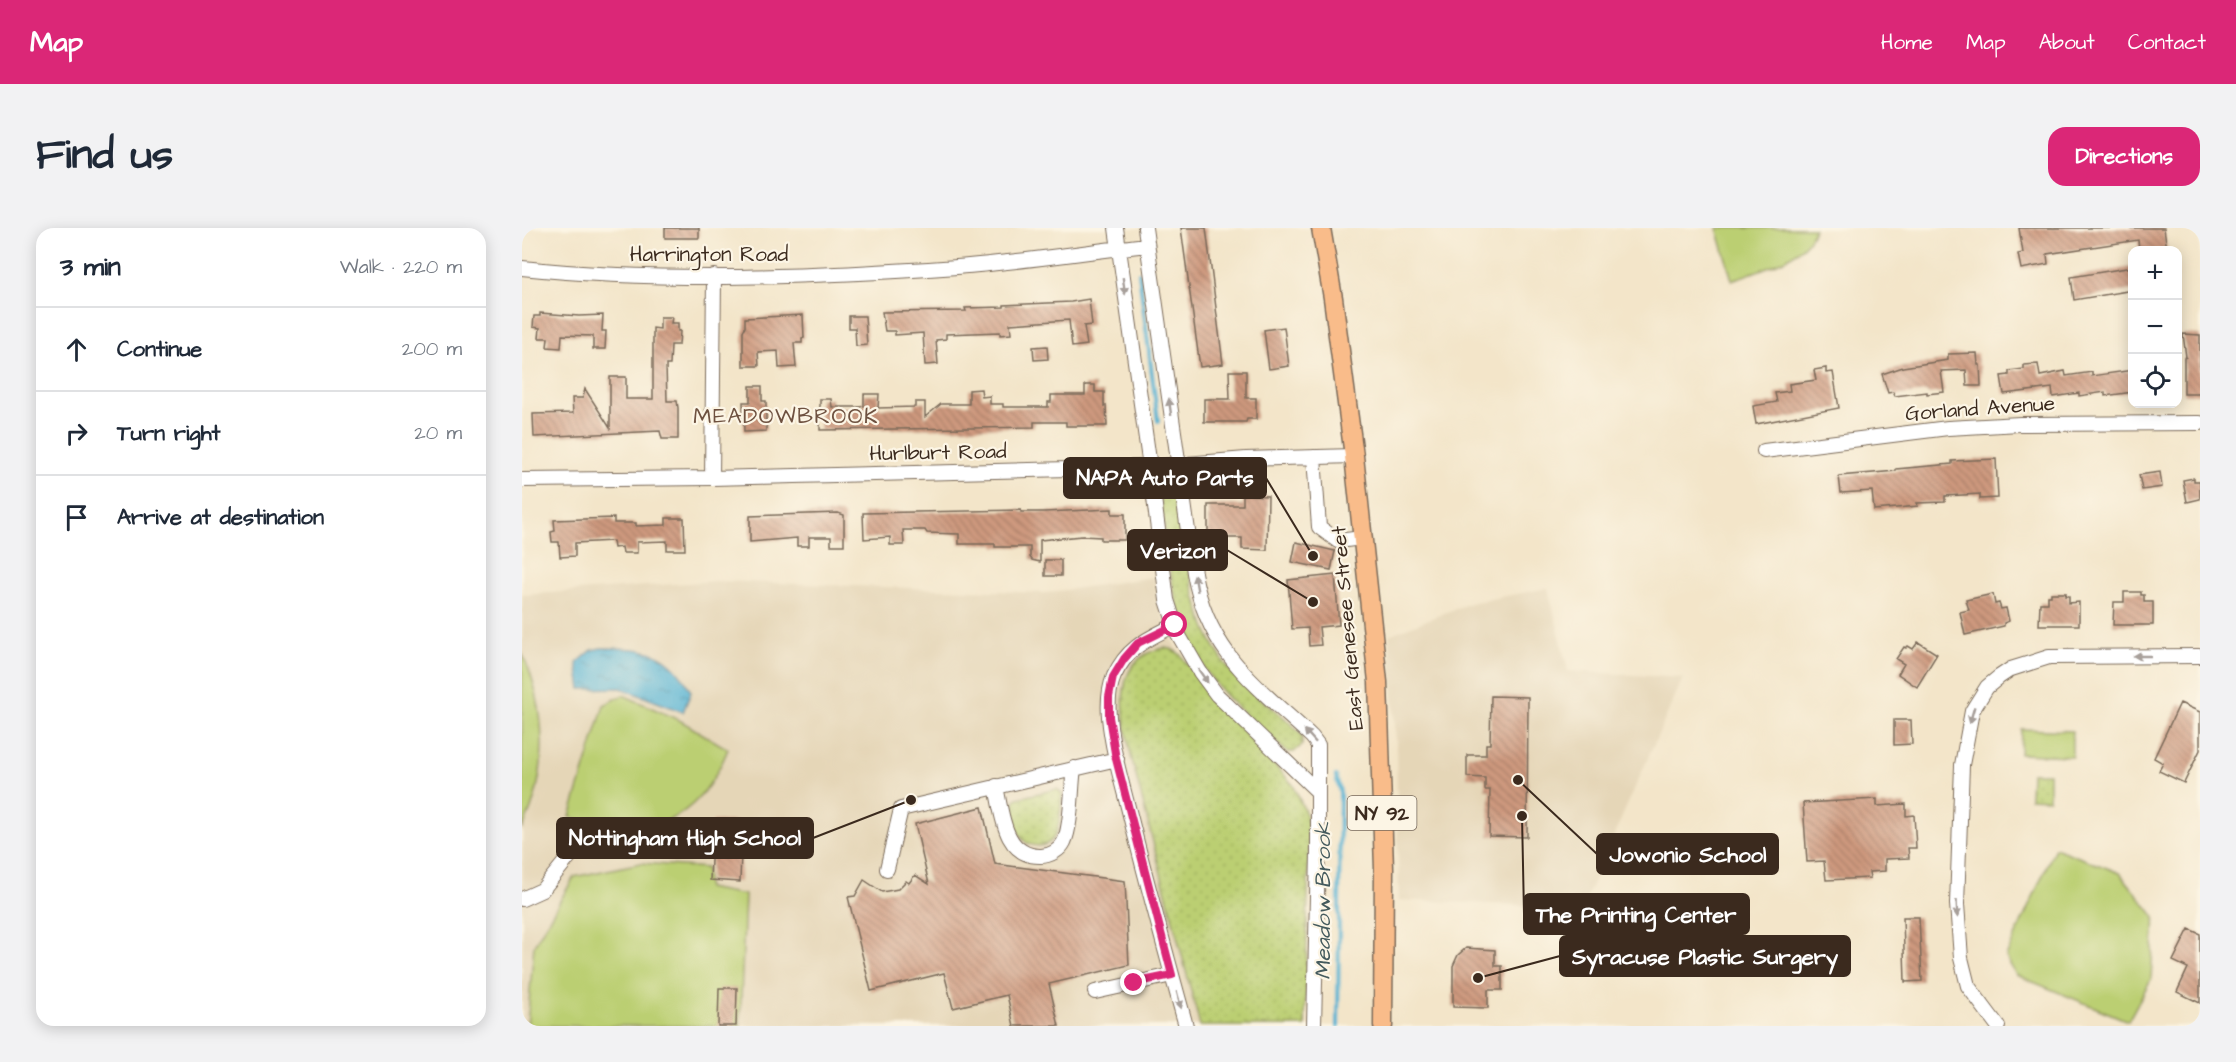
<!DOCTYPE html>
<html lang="en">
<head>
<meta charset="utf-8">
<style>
	:root { --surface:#fff; --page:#f2f2f3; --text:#1f2937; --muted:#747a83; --line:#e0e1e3; --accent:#db2777 }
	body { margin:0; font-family:"Architects Daughter",sans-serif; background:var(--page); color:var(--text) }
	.controls { position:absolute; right:18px; top:18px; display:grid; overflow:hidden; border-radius:12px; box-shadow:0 3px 15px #0003 }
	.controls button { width:54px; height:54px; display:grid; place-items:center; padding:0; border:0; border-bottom:2px solid var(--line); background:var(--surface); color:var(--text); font:30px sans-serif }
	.stop { position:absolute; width:18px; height:18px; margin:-14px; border:4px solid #db2777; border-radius:50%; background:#fff }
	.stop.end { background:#db2777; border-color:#fff; box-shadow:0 2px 6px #0008 }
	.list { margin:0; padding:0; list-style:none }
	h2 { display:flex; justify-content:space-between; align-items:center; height:78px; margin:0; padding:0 24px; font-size:26px }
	h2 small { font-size:20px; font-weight:400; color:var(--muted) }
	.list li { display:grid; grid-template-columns:39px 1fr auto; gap:18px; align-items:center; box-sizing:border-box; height:84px; padding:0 24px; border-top:2px solid var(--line) }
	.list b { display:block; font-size:22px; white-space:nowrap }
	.list em { font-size:20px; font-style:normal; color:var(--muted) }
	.icon { flex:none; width:33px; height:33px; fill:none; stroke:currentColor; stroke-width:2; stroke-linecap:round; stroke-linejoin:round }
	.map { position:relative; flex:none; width:1678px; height:798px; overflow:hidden; border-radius:18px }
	header { display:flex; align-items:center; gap:36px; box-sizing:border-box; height:84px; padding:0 30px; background:var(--accent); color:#fff }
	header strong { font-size:28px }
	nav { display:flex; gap:33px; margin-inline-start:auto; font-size:21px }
	.intro { display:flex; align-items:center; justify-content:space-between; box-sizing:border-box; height:144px; padding:0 36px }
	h1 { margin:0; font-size:42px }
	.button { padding:15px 27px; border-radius:18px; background:var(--accent); color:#fff; font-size:21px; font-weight:700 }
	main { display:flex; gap:36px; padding:0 36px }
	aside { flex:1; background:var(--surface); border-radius:18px; box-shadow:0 3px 15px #0003 }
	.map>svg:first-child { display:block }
</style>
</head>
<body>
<header>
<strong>Map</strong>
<nav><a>Home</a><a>Map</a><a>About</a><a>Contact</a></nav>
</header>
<div class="intro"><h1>Find us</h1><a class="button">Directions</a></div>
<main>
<aside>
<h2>3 min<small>Walk · 220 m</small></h2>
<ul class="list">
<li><svg class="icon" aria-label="ahead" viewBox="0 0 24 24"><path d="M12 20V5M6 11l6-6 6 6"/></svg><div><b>Continue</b></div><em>200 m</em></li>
<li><svg class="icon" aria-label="right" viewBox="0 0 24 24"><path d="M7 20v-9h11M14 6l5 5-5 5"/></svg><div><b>Turn right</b></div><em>20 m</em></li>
<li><svg class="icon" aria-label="arrive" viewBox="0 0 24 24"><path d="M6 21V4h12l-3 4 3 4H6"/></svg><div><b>Arrive at destination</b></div></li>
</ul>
</aside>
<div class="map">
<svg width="1678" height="798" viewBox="0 0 1678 798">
	<defs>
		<pattern id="green-dots" width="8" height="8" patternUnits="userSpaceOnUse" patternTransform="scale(1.5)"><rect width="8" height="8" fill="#bbcf72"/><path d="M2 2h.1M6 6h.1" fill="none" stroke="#a2b262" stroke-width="1.8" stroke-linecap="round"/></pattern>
		<pattern id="water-ripples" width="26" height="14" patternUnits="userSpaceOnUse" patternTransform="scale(1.5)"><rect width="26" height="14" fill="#54b2d3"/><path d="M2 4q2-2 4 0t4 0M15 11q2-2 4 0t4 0" fill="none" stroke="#4791ab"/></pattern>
		<pattern id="building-back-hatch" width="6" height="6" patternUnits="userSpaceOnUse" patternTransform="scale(1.5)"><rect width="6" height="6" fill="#ce997e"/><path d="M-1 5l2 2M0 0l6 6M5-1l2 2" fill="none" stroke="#a87d67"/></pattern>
	</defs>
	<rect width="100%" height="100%" fill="#fcf5e5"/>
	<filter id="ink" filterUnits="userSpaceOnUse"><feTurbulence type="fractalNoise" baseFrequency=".0167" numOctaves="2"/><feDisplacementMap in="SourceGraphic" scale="12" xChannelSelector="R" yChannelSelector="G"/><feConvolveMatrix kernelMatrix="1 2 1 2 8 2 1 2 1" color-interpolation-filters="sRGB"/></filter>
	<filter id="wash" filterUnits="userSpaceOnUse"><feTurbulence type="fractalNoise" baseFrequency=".008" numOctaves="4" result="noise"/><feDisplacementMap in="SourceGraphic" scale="24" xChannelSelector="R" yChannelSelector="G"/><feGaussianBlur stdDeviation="1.35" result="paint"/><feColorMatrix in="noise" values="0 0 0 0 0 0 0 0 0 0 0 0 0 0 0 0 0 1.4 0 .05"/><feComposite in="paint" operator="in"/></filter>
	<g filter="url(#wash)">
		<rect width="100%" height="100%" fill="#f3e5c9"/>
		<path fill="#e5d6b7" d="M632,349L644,402L658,426L686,464L771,557L785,588L787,616L783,798H0V367L195,353L524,365Z
			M1026,360L1046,443L1161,450L1060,680L877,672L874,514L867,407L948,375Z"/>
		<path fill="url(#green-dots)" stroke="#7b7c48" stroke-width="1.5" d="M649,257L654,261C666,324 668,396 712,447C732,469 761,484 780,508V517L772,524H765C737,499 705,474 684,443C649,390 646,328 638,267L641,259Z
			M642,420L649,421L658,426L686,464L771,557L785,588L787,616L783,798H678L609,528C601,489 587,430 642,420Z
			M1509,545H1527V571L1508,570Z
			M535,561L540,566C538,579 539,598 532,609C524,622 504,620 497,606C493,598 491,582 492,573L496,570Z"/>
		<path fill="#bbcf72" stroke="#7b7c48" stroke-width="1.5" d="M1195,0H1292C1285,31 1236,42 1210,52Z
			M0,425C25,479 28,547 0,601Z
			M101,467L159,493L206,521C175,598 124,614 48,589L82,477Z
			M1499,501L1550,503V528L1498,526Z
			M1533,620L1598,645L1633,689L1629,751L1606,793L1494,747L1484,729Z
			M119,635L184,640L185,660L223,667L218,798H5L12,717L52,649Z"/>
		<path fill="url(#water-ripples)" stroke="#486e78" stroke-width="1.5" d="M79,420C123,420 148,421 169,464L161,484L99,460L59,461L55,435L70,422Z"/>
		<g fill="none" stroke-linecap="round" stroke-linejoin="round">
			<path stroke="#54b2d3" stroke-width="4" d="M617,45L636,193
				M814,548L818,564L816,798"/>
		</g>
		<g id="blocks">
			<path fill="url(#building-back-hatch)" d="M143,0H177V10H143Z
				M659,0H684L701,136L678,139Z
				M1497,0H1642L1645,22H1617L1616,12L1525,26L1526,36L1499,41L1496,26L1501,25Z
				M1611,39V62L1552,72L1549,49Z
				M567,71L570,97L562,98L565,117L550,119L547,92L488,96L489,106L478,107V104L424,106V111L414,112L416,136L403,137L401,105L373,107V103H363L360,84L444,83L443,80L482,79V77L549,74Z
				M18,85L57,88L81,87L80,103H84L83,121H71V108L40,107L39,120L25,119L26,110H17L18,100L11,99L12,88H18Z
				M281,87L282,110H280V115H272L274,139L257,140L256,123L236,124L237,138H221V103L223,99V90Z
				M327,88H343L345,117L334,118L333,100H327Z
				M138,89H150L149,95H156V103H158L157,117H149L148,137H144L145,173H155L156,180V211H140L138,203L12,209L11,186L51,185L50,170H61L63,161L88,200V149H104V171H131V100L138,101Z
				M762,99L767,138L747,141L742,102Z
				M1661,106L1678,107V166H1662V130L1664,129Z
				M525,118L526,131L512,132L511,119Z
				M1455,125L1456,137H1458L1459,158H1445L1444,142L1419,143L1422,164L1405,166V164L1373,168L1371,164L1366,165L1360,146L1381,139L1426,132V126Z
				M1516,136L1518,148L1543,143L1544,148L1570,144V148L1611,142V164L1583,168V164L1557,168V165L1531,169L1530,160L1482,166L1479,148L1487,147V143L1502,141V137Z
				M1304,140V145L1311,144L1317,180L1234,196L1231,178L1255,174L1253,165L1268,163L1267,156L1294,152L1292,142Z
				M707,143H724V170H734V191H725L724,194H682V171H708Z
				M563,157H573V164H582V178L584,177L585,198H544V194H512V199L298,202V171H309L310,179H338L342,178V166H357L356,180L393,179V174H403V189L419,176H447V162L459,161L460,169L468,168V176H481V179H526V174H529V167H563Z
				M228,158H240V173H244V203L222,204L221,174H228Z
				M1474,231L1476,270L1458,271V266L1423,268V274L1395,275L1396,278L1352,282L1350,263L1319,265L1317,248L1374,243V241L1430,236V233Z
				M1638,244L1640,259L1620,262L1617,247Z
				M1672,250V253H1678V271L1665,274L1661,252Z
				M721,267L746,268L745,322L720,321V310H686V277H721Z
				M590,281V286H603V312H579V309L560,308L518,312V334L510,332L508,329V319H473V316H437V306L405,305L403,302H381L382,317H368V309L342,311L341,285L499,282V284H522Z
				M316,285L322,287V317H309V309H287V318H275V310L228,314V288Z
				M92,290V295H114V298L144,297V290H162L163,322H145V313L115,314V325H101L100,319L92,320L91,313L53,315V328L38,329L37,314H30L29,304L33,303L32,292Z
				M774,314L813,323L809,342L770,334Z
				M523,332H539V348H523Z
				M813,347L817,397L797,399L799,417L787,418L786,400L770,401L766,352Z
				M1602,364H1619V367H1622V374H1631V397H1591L1592,374H1602Z
				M1529,365H1544L1543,368H1547V375L1557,374V397H1517L1518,375H1526V368H1529Z
				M1471,366L1473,376L1477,375L1479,381L1484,380L1487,393L1482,395V398L1443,407L1438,384L1447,382L1444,372Z
				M1396,414L1415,426L1395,459L1376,446L1382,436L1374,431L1382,419L1384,420L1386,418L1391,421Z
				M969,468L1006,469L1005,609L967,608L968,562H963V550L945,549V527H964V516H968Z
				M1658,475L1678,484V522L1662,555L1637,543L1641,535L1632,530Z
				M1372,492H1389L1390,516L1372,517Z
				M1355,571V578L1384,576V588L1392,587L1394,620H1386L1387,630L1363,631V643L1347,644L1348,650L1304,652L1302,633L1285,634L1281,575Z
				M460,579L473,636L603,653L607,737L527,756L537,798H492L485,767L431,780L422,745L349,763L326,669L333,668L342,652L360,664L376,661L384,653L387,655L393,647L407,656L393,596Z
				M191,593L220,594L218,654L188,652Z
				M1381,689H1397L1400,753L1383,754Z
				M1667,701L1678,706V775L1655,764L1666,740L1651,733Z
				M944,720L973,722V738H980V762H966V780L931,779V738L936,727Z
				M197,760H215L214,798H196Z"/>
		</g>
	</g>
	<g filter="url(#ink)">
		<use href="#blocks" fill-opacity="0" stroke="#7b6b5a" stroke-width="1.5"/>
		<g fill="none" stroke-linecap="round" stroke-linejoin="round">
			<defs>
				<path id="minor" d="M594,0L628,239L645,372L656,406L678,444L695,467L795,563
					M623,0L672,345C686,425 734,457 790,509L796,517V625L792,798
					M0,40C144,55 291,49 435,39C499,34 562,24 625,17
					M1242,223L1426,200L1498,196L1678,195
					M792,229L797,299L816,313L840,310
					M190,250L192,48
					M0,252L190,250L628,239L724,231L832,228
					M653,397C626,411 606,418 592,448C587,460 586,476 587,489C590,523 601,558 609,591C626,660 645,729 664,798
					M474,558C480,586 482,629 519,628C528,628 538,622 542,614C550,597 549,560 552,540
					M365,641L379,581L595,531
					M0,671L20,662L56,618L71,613L178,618
					M573,764L650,747
					M1476,798L1446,758L1439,730L1435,676L1440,537L1450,483L1465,459L1477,449L1489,441L1527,429L1678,428"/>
				<path id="major" d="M799,0L811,70L832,228L856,454L862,641L861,798"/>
			</defs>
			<use href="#minor" stroke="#7b6b5a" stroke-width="16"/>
			<use href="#major" stroke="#7b6b5a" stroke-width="21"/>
			<use href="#minor" stroke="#fff" stroke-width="14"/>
			<use href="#major" stroke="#f9bc8a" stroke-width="18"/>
		</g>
		<defs><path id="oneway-solid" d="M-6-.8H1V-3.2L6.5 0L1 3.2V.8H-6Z" transform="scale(1.5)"/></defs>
		<g fill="#a79f9a">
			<use href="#oneway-solid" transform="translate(602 58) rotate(82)"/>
			<use href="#oneway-solid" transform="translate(648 179) rotate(-98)"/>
			<use href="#oneway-solid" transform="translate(674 355) rotate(-100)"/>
			<use href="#oneway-solid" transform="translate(1620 428) rotate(180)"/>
			<use href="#oneway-solid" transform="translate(681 448) rotate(55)"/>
			<use href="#oneway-solid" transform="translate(1450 487) rotate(106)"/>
			<use href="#oneway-solid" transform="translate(788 508) rotate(-132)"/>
			<use href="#oneway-solid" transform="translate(1435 681) rotate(87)"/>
			<use href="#oneway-solid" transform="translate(657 772) rotate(75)"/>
		</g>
	</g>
	<g fill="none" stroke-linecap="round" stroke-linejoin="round" filter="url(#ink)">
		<path stroke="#db2777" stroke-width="8" d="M612,755L650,747L594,531L587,489V469L591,449L602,431L616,415L653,397"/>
	</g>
	<g text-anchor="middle" stroke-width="4.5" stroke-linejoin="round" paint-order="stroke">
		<rect fill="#fcf5e5" stroke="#75675a" stroke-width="1.5" x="825.5" y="568" width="69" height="34" rx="4.5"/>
		<g font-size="20" font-weight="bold" fill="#3b2a1e">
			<text x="860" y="592">NY 92</text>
		</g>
		<g font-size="21" fill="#3b2a1e" stroke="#fcf5e5">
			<text x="187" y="33">Harrington Road</text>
			<text transform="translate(1458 180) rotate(-4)" y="7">Gorland Avenue</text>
			<text transform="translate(416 224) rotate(-1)" y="7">Hurlburt Road</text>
			<text transform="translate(825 400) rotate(-95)" y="7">East Genesee Street</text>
		</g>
		<g font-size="22" letter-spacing="1.5" fill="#6e5140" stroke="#fcf5e5">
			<text x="264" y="195">MEADOWBROOK</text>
		</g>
		<g font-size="22" font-style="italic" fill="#445a5d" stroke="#fcf5e5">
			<text transform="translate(800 673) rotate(-90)" y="8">Meadow Brook</text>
		</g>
	</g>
	<path fill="none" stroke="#3b2a1e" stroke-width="2" d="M791 328L744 250M791 374L705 322M389 572L291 610M996 552L1075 626M1000 588L1002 686M956 750L1038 728"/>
	<g fill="#3b2a1e" stroke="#fcf5e5" stroke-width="2">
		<circle cx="791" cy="328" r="6"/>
		<circle cx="791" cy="374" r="6"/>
		<circle cx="389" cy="572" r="6"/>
		<circle cx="996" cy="552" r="6"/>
		<circle cx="1000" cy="588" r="6"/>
		<circle cx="956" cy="750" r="6"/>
	</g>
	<g fill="#3b2a1e" stroke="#3b2a1e" stroke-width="2">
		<rect x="542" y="230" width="202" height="40" rx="6"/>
		<rect x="606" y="302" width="99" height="40" rx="6"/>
		<rect x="35" y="590" width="256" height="40" rx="6"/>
		<rect x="1075" y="606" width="181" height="40" rx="6"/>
		<rect x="1002" y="666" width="225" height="40" rx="6"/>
		<rect x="1038" y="708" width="290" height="40" rx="6"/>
	</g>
	<g font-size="22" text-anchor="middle" font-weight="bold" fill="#fff">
		<text x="643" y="257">NAPA Auto Parts</text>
		<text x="656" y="330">Verizon</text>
		<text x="163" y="617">Nottingham High School</text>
		<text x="1166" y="634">Jowonio School</text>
		<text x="1114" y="694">The Printing Center</text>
		<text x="1183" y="736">Syracuse Plastic Surgery</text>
	</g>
</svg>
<div class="controls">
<button>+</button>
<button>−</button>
<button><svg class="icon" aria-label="locate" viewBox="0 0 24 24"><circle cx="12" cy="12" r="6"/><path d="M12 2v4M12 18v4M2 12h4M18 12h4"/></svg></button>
</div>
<div class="stop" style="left:653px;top:397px"></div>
<div class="stop end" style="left:612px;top:755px"></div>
</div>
</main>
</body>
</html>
